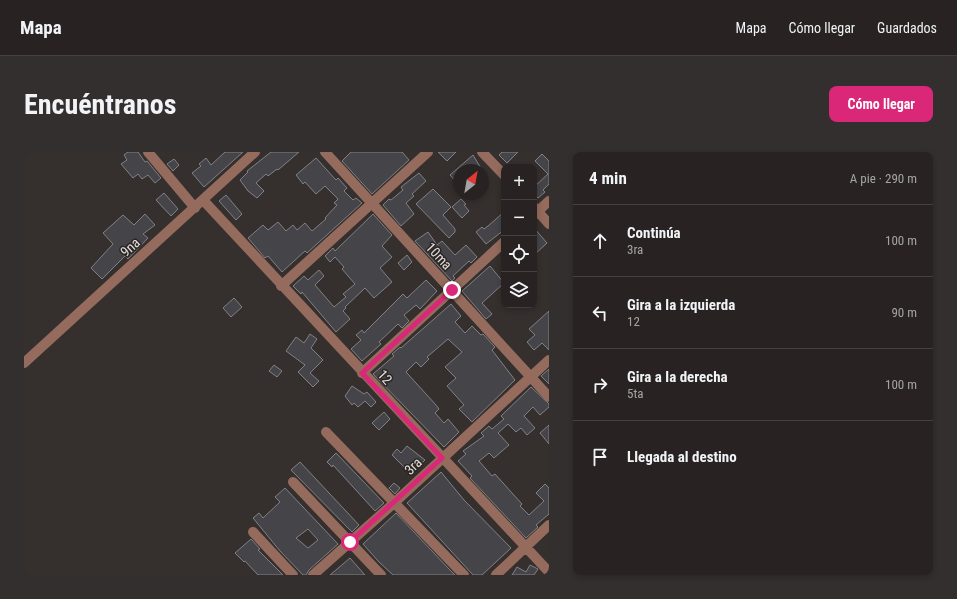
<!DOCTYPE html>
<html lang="es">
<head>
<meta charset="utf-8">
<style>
	:root { --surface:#282322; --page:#342f2f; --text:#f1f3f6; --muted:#a5a4a5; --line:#444040; --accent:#db2777 }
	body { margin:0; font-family:"Roboto Condensed",sans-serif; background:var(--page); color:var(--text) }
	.controls { position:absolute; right:12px; top:12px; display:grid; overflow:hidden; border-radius:8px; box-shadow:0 2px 6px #0003 }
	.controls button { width:36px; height:36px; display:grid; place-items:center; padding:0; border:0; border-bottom:1px solid var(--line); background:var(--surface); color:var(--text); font:20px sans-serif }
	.compass { position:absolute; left:429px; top:12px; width:36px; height:36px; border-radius:50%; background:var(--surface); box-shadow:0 2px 6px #0003; rotate:31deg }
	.stop { position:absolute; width:12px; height:12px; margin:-9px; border:3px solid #db2777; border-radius:50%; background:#fff }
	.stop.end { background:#db2777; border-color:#fff; box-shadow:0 1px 4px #0008 }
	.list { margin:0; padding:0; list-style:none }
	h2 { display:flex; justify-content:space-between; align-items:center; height:52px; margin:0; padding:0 16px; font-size:17px }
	h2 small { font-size:13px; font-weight:400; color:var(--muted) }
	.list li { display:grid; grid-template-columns:26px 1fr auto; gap:12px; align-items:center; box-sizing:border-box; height:72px; padding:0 16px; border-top:1px solid var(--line) }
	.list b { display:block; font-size:15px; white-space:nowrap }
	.list p { margin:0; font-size:13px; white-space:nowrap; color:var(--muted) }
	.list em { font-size:13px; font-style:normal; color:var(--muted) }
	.icon { flex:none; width:22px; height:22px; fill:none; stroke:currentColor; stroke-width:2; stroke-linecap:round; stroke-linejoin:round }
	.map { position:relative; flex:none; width:525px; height:423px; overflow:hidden; border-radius:8px }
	header { display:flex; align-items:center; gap:24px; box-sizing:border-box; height:56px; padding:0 20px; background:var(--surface); border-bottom:1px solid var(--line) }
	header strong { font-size:19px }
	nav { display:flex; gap:22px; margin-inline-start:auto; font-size:14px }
	.intro { display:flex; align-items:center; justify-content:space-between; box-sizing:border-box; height:96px; padding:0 24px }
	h1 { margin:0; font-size:28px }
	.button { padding:10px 18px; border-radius:8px; background:var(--accent); color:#fff; font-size:14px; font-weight:700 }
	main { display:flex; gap:24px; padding:0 24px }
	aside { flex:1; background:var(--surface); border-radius:8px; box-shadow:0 2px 6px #0003 }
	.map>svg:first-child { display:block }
</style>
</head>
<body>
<header>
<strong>Mapa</strong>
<nav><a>Mapa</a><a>Cómo llegar</a><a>Guardados</a></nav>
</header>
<div class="intro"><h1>Encuéntranos</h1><a class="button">Cómo llegar</a></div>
<main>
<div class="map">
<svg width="525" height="423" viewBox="0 0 525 423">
	<rect width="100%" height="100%" fill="#352f2d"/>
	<path fill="#444449" stroke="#818187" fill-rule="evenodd" d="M104,0H114L121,10L123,9L137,26L131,31L124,23L118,27L114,22L109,26L97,12L103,8L100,3Z
		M201,0H219L180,35L168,21L177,14L175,12L182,6L187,13Z
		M247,0H275L254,18L253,17L244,24L242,22L232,31L240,39L233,46L224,39L216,28L224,20L223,19Z
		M327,0H378L385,8L348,42L318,9Z
		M414,0H432L423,9Z
		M478,0H494L483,11L475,3Z
		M518,2L525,9V32L519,38L521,40L514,46L510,42V35L524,22L511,9Z
		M449,3L458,18H435V33L426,23Z
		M292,6L312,28L314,26L323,36L320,39L329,48L332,46L338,51L283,101L281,99L258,120L244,104L241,106L224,86L239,73L244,78L254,70L262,79L269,73L273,78L281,71L288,79L302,67L301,66L313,53L310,51L314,47L301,34L292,42L281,30L279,32L272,23Z
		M150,7L155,13L149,19L143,12Z
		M395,21L402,29L388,42L390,44L382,51L390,62L377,74L359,53L365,47L367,48L379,38L377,35Z
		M409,37L427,55L419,63L431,77V80L425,86L392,52Z
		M140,41L154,57L147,64L132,48Z
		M202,43L218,62L212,68L195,49Z
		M437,47L442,52L440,53L445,59L438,66L428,55Z
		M480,60V78L462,92L452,80L458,75L460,77L464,74Z
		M121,62L131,73L119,82L124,86L104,107L101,104L78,127L67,116L89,92L79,81L99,63L110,73Z
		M349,62L368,83L358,94L368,105L356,116L368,130L350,146L341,136L321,155L322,156L319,159L326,167L312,180L278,140L277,142L269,134L280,124L284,128L295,118L300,124L291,133L310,155L322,145L319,142L331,132L318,117L320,115L311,105L306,110L301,104L309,96L311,99Z
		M510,76L523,91L510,103Z
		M404,80L413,93L418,89L431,103L442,93L453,105L447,111L445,109L429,124L431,126L428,129L391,89Z
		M383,103L388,110L380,118L374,111Z
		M466,114L480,131L458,151L468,162L462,167L438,139Z
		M402,128L413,139L396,157L392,153L380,163L385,169L378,176L374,172L355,190L357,192L338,209L327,197L337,188L332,183L338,178L340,181L379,142L383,146Z
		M210,146L218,155L207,165L199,156Z
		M427,152L437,164L431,170L441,181L448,174L457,183L459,182L471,195L468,198L491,228L448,270L435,257L440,253L423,234L432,226L421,215L438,200L424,187L403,205L405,207L397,215L392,210L382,220L412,253L415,257L411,261L420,271L424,267L435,280L420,295L349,222L370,204L368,202L376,195L377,196Z
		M525,159V198L518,191L510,198L503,190L511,183L505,177Z
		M286,182L293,187L287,196L299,208L286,221L295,229L289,235L274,220L281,213L262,199L272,185L280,191Z
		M250,213L258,219L253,225L245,219Z
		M525,217V232L517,224Z
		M328,234L340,242L343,240L352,250L347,255L341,249L334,255L330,251L328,253L321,244Z
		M507,235L525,252V255L516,263L509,255L500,264L511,276L503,283L497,276L492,280L484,272L474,281L485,293L470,306L465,301L455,309L468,324L471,322L488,341L498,352L496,354L505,363L520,349L512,341L521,332L525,336V362L512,373L514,375L502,386L446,326L448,324L434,309L442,302L439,299L460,284L457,281L465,274L468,277L480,267L477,264Z
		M360,260L366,267L355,278L348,271Z
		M525,273V292L516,281Z
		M383,294L401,308L387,322L368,303L373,297L377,301Z
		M312,301L360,351L351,359L309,313L308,315L303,310Z
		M276,310L335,373L328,380L267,318Z
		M417,320L440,348L487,396L458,423H449L383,351Z
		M370,331L376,336L371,342L365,336Z
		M261,336L314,392L285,418L282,423H279L256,399L229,366L235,361L239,366L256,350L251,345ZM284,377L294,388L284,396L272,386Z
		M372,361L426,418L431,423H369L355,410L339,392Z
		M227,387L236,397L234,398L259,423H234L221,409L220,410L211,401Z
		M326,406L341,423H306Z
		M506,413L514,417L510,423H488L493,415L502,420Z"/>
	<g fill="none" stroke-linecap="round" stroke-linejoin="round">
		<path stroke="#946b5c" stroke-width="10" d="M124,0L171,56
			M301,0L525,245
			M458,0L480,23
			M179,48L525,420
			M510,55L525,72
			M510,63L525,49
			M257,134L404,0
			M0,211L231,0
			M338,221L480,90
			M302,280L440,423
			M269,330L357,423
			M229,380L269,423
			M289,423L370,351L525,208
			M472,423L525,373"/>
	</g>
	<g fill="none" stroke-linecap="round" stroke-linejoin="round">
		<path stroke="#db2777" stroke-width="5" d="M326,390L418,306L338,221L428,138"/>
	</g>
	<g text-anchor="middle" stroke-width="3" stroke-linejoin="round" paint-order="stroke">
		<g font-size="14" fill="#e0dddb" stroke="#2b2623">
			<text transform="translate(106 95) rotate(-42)" y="5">9na</text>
			<text transform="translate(415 104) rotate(47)" y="5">10ma</text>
			<text transform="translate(361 225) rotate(47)" y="5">12</text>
			<text transform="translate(389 314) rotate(-44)" y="5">3ra</text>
		</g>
	</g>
</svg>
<div class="controls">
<button>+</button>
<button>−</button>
<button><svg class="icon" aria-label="locate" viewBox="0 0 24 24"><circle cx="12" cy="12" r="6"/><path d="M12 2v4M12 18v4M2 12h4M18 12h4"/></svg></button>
<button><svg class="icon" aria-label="layers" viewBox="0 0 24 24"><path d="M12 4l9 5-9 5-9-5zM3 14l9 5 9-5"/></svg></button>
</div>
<svg class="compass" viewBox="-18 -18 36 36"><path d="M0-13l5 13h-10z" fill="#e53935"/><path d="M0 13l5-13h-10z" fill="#a5a4a5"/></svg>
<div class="stop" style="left:326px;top:390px"></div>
<div class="stop end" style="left:428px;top:138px"></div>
</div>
<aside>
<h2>4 min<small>A pie · 290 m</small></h2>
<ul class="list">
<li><svg class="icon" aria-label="ahead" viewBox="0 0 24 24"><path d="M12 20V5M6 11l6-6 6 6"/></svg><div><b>Continúa</b><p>3ra</p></div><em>100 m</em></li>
<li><svg class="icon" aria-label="left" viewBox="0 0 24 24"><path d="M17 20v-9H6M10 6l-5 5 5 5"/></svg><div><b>Gira a la izquierda</b><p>12</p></div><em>90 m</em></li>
<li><svg class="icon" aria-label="right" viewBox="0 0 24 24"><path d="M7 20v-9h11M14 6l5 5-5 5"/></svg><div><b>Gira a la derecha</b><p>5ta</p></div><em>100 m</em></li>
<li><svg class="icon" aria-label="arrive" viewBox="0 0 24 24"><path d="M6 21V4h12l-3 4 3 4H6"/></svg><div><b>Llegada al destino</b></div></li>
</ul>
</aside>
</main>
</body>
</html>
